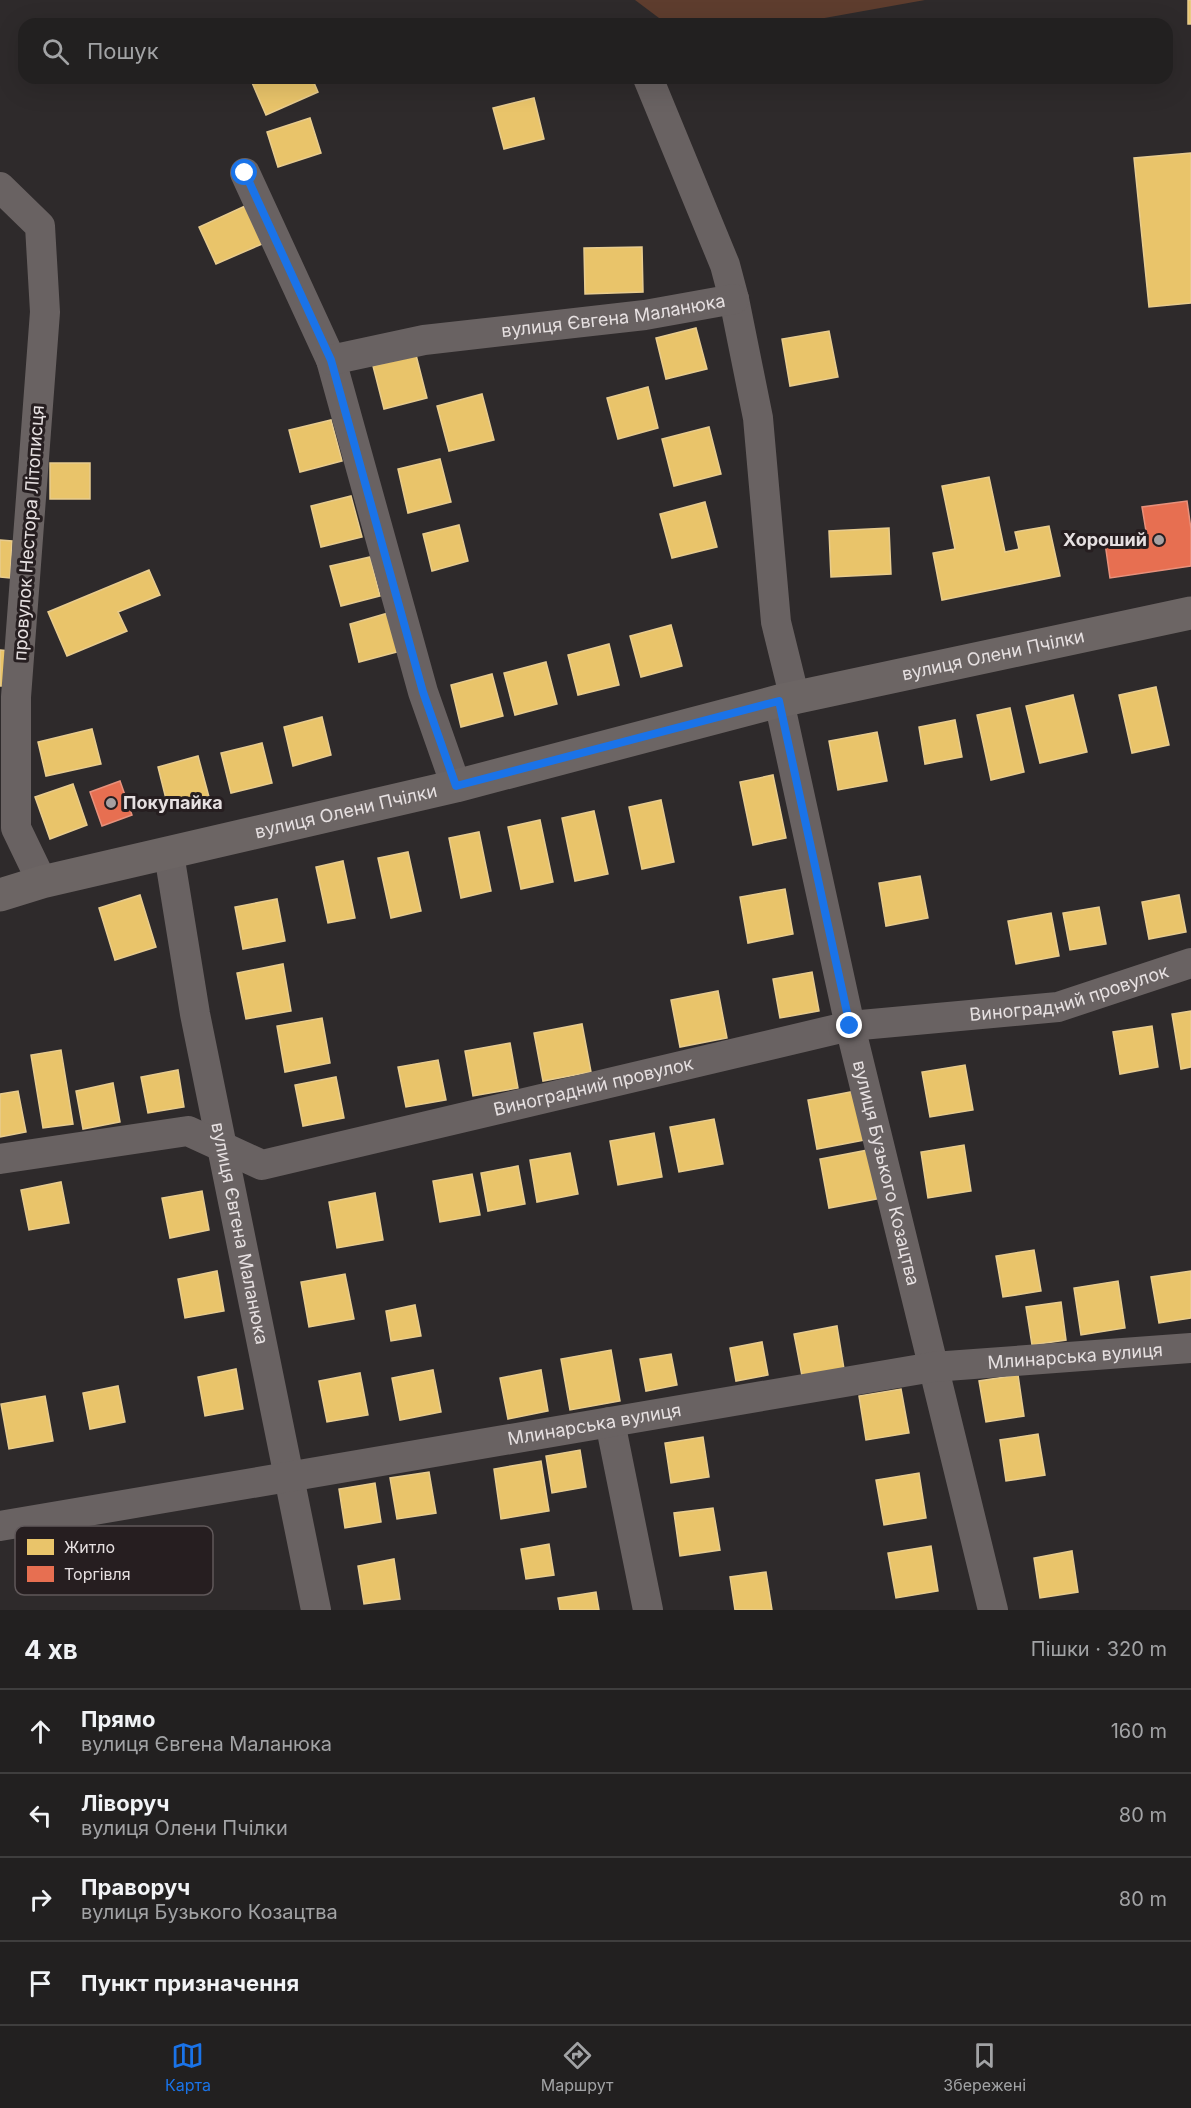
<!DOCTYPE html>
<html lang="uk">
<head>
<meta charset="utf-8">
<style>
	:root { --surface:#222020; --page:#2a2829; --text:#f1f3f6; --muted:#a2a3a5; --line:#3f3e3e; --accent:#1a73e8 }
	body { margin:0; font-family:Inter,sans-serif; background:var(--page); color:var(--text) }
	.stop { position:absolute; width:18px; height:18px; margin:-14px; border:4px solid #1a73e8; border-radius:50%; background:#fff }
	.stop.end { background:#1a73e8; border-color:#fff; box-shadow:0 2px 6px #0008 }
	.list { margin:0; padding:0; list-style:none }
	h2 { display:flex; justify-content:space-between; align-items:center; height:78px; margin:0; padding:0 24px; font-size:26px }
	h2 small { font-size:20px; font-weight:400; color:var(--muted) }
	.list li { display:grid; grid-template-columns:39px 1fr auto; gap:18px; align-items:center; box-sizing:border-box; height:84px; padding:0 24px; border-top:2px solid var(--line) }
	.list b { display:block; font-size:22px; white-space:nowrap }
	.list p { margin:0; font-size:20px; white-space:nowrap; color:var(--muted) }
	.list em { font-size:20px; font-style:normal; color:var(--muted) }
	.icon { flex:none; width:33px; height:33px; fill:none; stroke:currentColor; stroke-width:2; stroke-linecap:round; stroke-linejoin:round }
	.map { position:relative; flex:none; width:1191px; height:1610px; overflow:hidden }
	.search { position:absolute; background:var(--surface); box-shadow:0 6px 24px #0002; left:18px; right:18px; top:18px; height:66px; display:flex; align-items:center; gap:15px; box-sizing:border-box; padding:0 21px; border-radius:18px; color:var(--muted); font-size:22px }
	.sheet { height:414px; background:var(--surface) }
	nav { display:flex; justify-content:space-around; align-items:center; box-sizing:border-box; height:84px; border-top:2px solid var(--line); background:var(--surface); font-size:16px; color:var(--muted) }
	nav a { display:grid; justify-items:center; gap:3px }
	nav .on { color:var(--accent) }
	.map>svg:first-child { display:block }
</style>
</head>
<body>
<div class="map">
<svg width="1191" height="1610" viewBox="0 0 1191 1610">
	<rect width="100%" height="100%" fill="#2e2a2b"/>
	<path fill="#5e3d2e" d="M635,0H925L791,24H667Z"/>
	<path fill="#e9c46a" stroke="#e8cc8e" stroke-width="1.5" d="M1188,0H1191V24H1188Z
		M250,78H312L318,92L266,115Z
		M534,98L544,139L504,149L493,108Z
		M310,118L321,153L278,167L267,132Z
		M1191,153V303L1149,307L1134,158Z
		M245,206L262,244L216,264L199,227Z
		M642,247L643,292L585,294L584,248Z
		M696,328L707,369L666,379L656,338Z
		M829,331L838,377L790,386L782,339Z
		M416,355L427,398L384,409L373,366Z
		M648,387L658,428L618,439L607,398Z
		M482,394L494,440L449,451L437,406Z
		M331,420L342,461L300,472L289,430Z
		M709,427L721,474L674,486L662,439Z
		M440,459L451,502L408,513L398,469Z
		M50,463H90V499H50Z
		M989,477L1005,552L1019,549L1015,532L1049,526L1060,576L942,600L933,553L955,549L942,486Z
		M351,496L362,537L321,547L311,506Z
		M705,502L717,547L672,558L660,514Z
		M459,525L468,561L432,571L423,534Z
		M889,528L891,574L831,577L829,531Z
		M0,540L12,541L10,578L0,577Z
		M370,557L380,596L341,606L330,566Z
		M149,570L160,595L118,612L127,631L67,656L48,612Z
		M388,613L397,652L359,662L350,624Z
		M671,625L682,666L641,677L630,636Z
		M609,644L619,685L578,695L568,655Z
		M0,650L10,651L7,686H0Z
		M546,662L557,704L515,715L504,673Z
		M492,674L503,716L461,727L451,685Z
		M1156,687L1169,745L1132,753L1119,695Z
		M1073,695L1087,752L1040,763L1026,706Z
		M1010,708L1024,772L991,780L977,715Z
		M322,717L331,755L293,766L284,727Z
		M955,720L962,757L925,764L919,727Z
		M92,729L101,764L46,776L38,742Z
		M877,732L887,781L838,790L829,741Z
		M262,743L272,783L231,793L221,753Z
		M198,756L209,797L168,807L158,767Z
		M773,775L786,838L753,845L740,782Z
		M73,784L87,825L50,839L35,797Z
		M661,800L674,862L642,869L629,807Z
		M594,811L608,874L575,881L562,818Z
		M540,820L553,882L521,889L508,827Z
		M479,832L491,891L461,898L449,838Z
		M408,852L421,911L391,918L378,858Z
		M343,861L355,918L328,923L316,867Z
		M920,876L928,918L886,926L879,883Z
		M785,889L793,934L748,943L740,897Z
		M140,895L156,947L115,960L99,908Z
		M1179,895L1186,932L1149,939L1142,902Z
		M277,899L285,941L243,949L235,907Z
		M1099,907L1106,944L1070,950L1063,913Z
		M1051,913L1059,956L1016,964L1008,921Z
		M283,964L291,1011L246,1019L237,973Z
		M812,972L819,1011L780,1018L773,979Z
		M718,991L727,1038L680,1047L671,1000Z
		M1191,1011V1067L1181,1069L1172,1014Z
		M322,1018L330,1063L285,1072L277,1026Z
		M582,1024L591,1072L543,1081L534,1033Z
		M1152,1026L1158,1067L1120,1074L1113,1032Z
		M510,1043L518,1088L473,1096L465,1051Z
		M61,1050L73,1124L43,1128L31,1055Z
		M438,1060L446,1100L406,1107L398,1067Z
		M965,1065L973,1110L930,1117L922,1072Z
		M178,1070L184,1107L148,1113L141,1077Z
		M336,1077L344,1118L303,1126L295,1085Z
		M113,1083L120,1122L83,1129L76,1091Z
		M18,1091L26,1132L0,1137V1094Z
		M856,1091L865,1140L817,1149L808,1100Z
		M714,1119L723,1164L679,1172L670,1127Z
		M654,1133L662,1177L618,1185L610,1141Z
		M964,1145L971,1191L928,1198L921,1152Z
		M868,1150L877,1199L829,1208L820,1159Z
		M570,1153L578,1194L537,1202L530,1160Z
		M518,1166L525,1204L488,1211L481,1173Z
		M472,1174L480,1215L440,1222L433,1181Z
		M61,1182L69,1223L29,1230L21,1190Z
		M202,1191L209,1230L170,1238L162,1198Z
		M375,1193L383,1240L337,1248L329,1202Z
		M1034,1250L1041,1291L1003,1297L996,1256Z
		M217,1271L224,1311L185,1318L178,1279Z
		M1191,1271V1318L1159,1323L1151,1277Z
		M345,1274L354,1319L309,1327L301,1282Z
		M1118,1281L1125,1328L1081,1335L1074,1288Z
		M1061,1302L1066,1340L1032,1345L1026,1307Z
		M415,1305L421,1336L391,1341L386,1311Z
		M837,1326L844,1369L802,1376L794,1334Z
		M762,1342L768,1375L736,1381L730,1348Z
		M611,1350L620,1401L570,1410L561,1359Z
		M671,1354L677,1385L646,1391L640,1359Z
		M236,1369L243,1409L205,1416L198,1377Z
		M433,1370L441,1412L400,1420L392,1378Z
		M541,1370L548,1411L508,1419L500,1378Z
		M360,1373L368,1415L327,1422L319,1381Z
		M1018,1375L1024,1416L986,1422L979,1381Z
		M118,1386L125,1422L90,1429L83,1393Z
		M901,1389L909,1433L866,1440L859,1396Z
		M45,1396L53,1441L9,1449L1,1404Z
		M1038,1434L1045,1475L1006,1481L1000,1440Z
		M703,1437L709,1477L671,1483L665,1443Z
		M580,1450L586,1487L552,1493L546,1456Z
		M541,1461L549,1511L501,1519L494,1469Z
		M429,1472L436,1513L397,1519L390,1478Z
		M919,1473L926,1518L884,1525L876,1480Z
		M375,1483L381,1522L345,1528L339,1489Z
		M713,1508L720,1550L680,1556L674,1513Z
		M549,1544L554,1575L526,1579L521,1549Z
		M931,1546L938,1591L896,1598L888,1553Z
		M1072,1551L1078,1592L1040,1598L1034,1558Z
		M394,1559L400,1599L364,1604L358,1566Z
		M766,1572L772,1610H735L730,1577Z
		M596,1592L599,1610H560L558,1598Z"/>
	<path fill="#e76f51" stroke="#e7917c" stroke-width="1.5" d="M1187,501L1191,529V566L1110,578L1105,543L1147,537L1142,507Z
		M120,781L132,815L102,826L90,792Z"/>
	<g fill="none" stroke-linecap="round" stroke-linejoin="round">
		<g stroke="#696262" stroke-width="30">
			<path d="M648,78L725,265L734,299L758,418L776,622L795,699"/>
			<path d="M245,173L331,360L423,692L456,786"/>
			<path d="M0,187L40,226L45,312L16,697V828L42,882"/>
			<path id="s1" d="M331,360L424,340L645,315L734,299"/>
			<path id="s2" d="M779,701L850,1026L993,1610"/>
			<path id="s3" d="M169,854L195,1014L316,1610"/>
			<path id="s4" d="M0,1159L188,1131L262,1165L850,1026L1058,1007L1191,963"/>
			<path d="M610,1422L648,1610"/>
			<path id="s5" d="M0,1526L933,1367L1191,1348"/>
		</g>
		<path stroke="#6c6564" stroke-width="33" id="s6" d="M0,895L42,882L456,786L779,701L1191,613"/>
	</g>
	<g fill="none" stroke-linecap="round" stroke-linejoin="round">
		<path stroke="#1a73e8" stroke-width="8" d="M245,173L331,360L423,692L456,786L779,701L850,1026"/>
	</g>
	<g fill="#a6a0a1" stroke="#261e20" stroke-width="2">
		<circle cx="1159" cy="540" r="6"/>
		<circle cx="111" cy="803" r="6"/>
	</g>
	<g text-anchor="middle" stroke-width="6" stroke-linejoin="round" paint-order="stroke">
		<g font-size="18" fill="#e6e0e1" stroke="#261e20">
			<text dy="6" stroke="none"><textPath href="#s1" startOffset="286">вулиця Євгена Маланюка</textPath></text>
			<text transform="translate(29 533) rotate(-86)" y="6">провулок Нестора Літописця</text>
			<text dy="6" stroke="none"><textPath href="#s6" startOffset="1022">вулиця Олени Пчілки</textPath></text>
			<text dy="6" stroke="none"><textPath href="#s6" startOffset="356">вулиця Олени Пчілки</textPath></text>
			<text dy="6" stroke="none"><textPath href="#s4" startOffset="1098">Виноградний провулок</textPath></text>
			<text dy="6" stroke="none"><textPath href="#s4" startOffset="612">Виноградний провулок</textPath></text>
			<text dy="6" stroke="none"><textPath href="#s2" startOffset="484">вулиця Бузького Козацтва</textPath></text>
			<text dy="6" stroke="none"><textPath href="#s3" startOffset="386">вулиця Євгена Маланюка</textPath></text>
			<text dy="6" stroke="none"><textPath href="#s5" startOffset="1089">Млинарська вулиця</textPath></text>
			<text dy="6" stroke="none"><textPath href="#s5" startOffset="603">Млинарська вулиця</textPath></text>
		</g>
		<g font-size="18" font-weight="bold" fill="#e6e0e1" stroke="#261e20" text-anchor="end">
			<text x="1147" y="546">Хороший</text>
			<text x="123" y="809" text-anchor="start">Покупайка</text>
		</g>
	</g>
	<rect x="15" y="1526" width="198" height="69" rx="9" fill="#261e20" stroke="#60585a" stroke-width="1.5"/>
	<rect x="27" y="1539" width="27" height="16" fill="#e9c46a"/>
	<rect x="27" y="1566" width="27" height="16" fill="#e76f51"/>
	<g font-size="16" fill="#e6e0e1">
		<text x="64" y="1553">Житло</text>
		<text x="64" y="1580">Торгівля</text>
	</g>
</svg>
<div class="stop" style="left:245px;top:173px"></div>
<div class="stop end" style="left:850px;top:1026px"></div>
<div class="search"><svg class="icon" aria-label="search" viewBox="0 0 24 24"><circle cx="10" cy="10" r="6"/><path d="M15 15l6 6"/></svg>Пошук</div>
</div>
<section class="sheet">
<h2>4 хв<small>Пішки · 320 m</small></h2>
<ul class="list">
<li><svg class="icon" aria-label="ahead" viewBox="0 0 24 24"><path d="M12 20V5M6 11l6-6 6 6"/></svg><div><b>Прямо</b><p>вулиця Євгена Маланюка</p></div><em>160 m</em></li>
<li><svg class="icon" aria-label="left" viewBox="0 0 24 24"><path d="M17 20v-9H6M10 6l-5 5 5 5"/></svg><div><b>Ліворуч</b><p>вулиця Олени Пчілки</p></div><em>80 m</em></li>
<li><svg class="icon" aria-label="right" viewBox="0 0 24 24"><path d="M7 20v-9h11M14 6l5 5-5 5"/></svg><div><b>Праворуч</b><p>вулиця Бузького Козацтва</p></div><em>80 m</em></li>
<li><svg class="icon" aria-label="arrive" viewBox="0 0 24 24"><path d="M6 21V4h12l-3 4 3 4H6"/></svg><div><b>Пункт призначення</b></div></li>
</ul>
</section>
<nav>
<a class="on"><svg class="icon" aria-label="map" viewBox="0 0 24 24"><path d="M3 6l6-2 6 2 6-2v14l-6 2-6-2-6 2zM9 4v14M15 6v14"/></svg>Карта</a>
<a><svg class="icon" aria-label="directions" viewBox="0 0 24 24"><path d="M12 3l9 9-9 9-9-9zM9 14v-3h6M13 9l2 2-2 2"/></svg>Маршрут</a>
<a><svg class="icon" aria-label="saved" viewBox="0 0 24 24"><path d="M7 4h10v16l-5-4-5 4z"/></svg>Збережені</a>
</nav>
</body>
</html>
